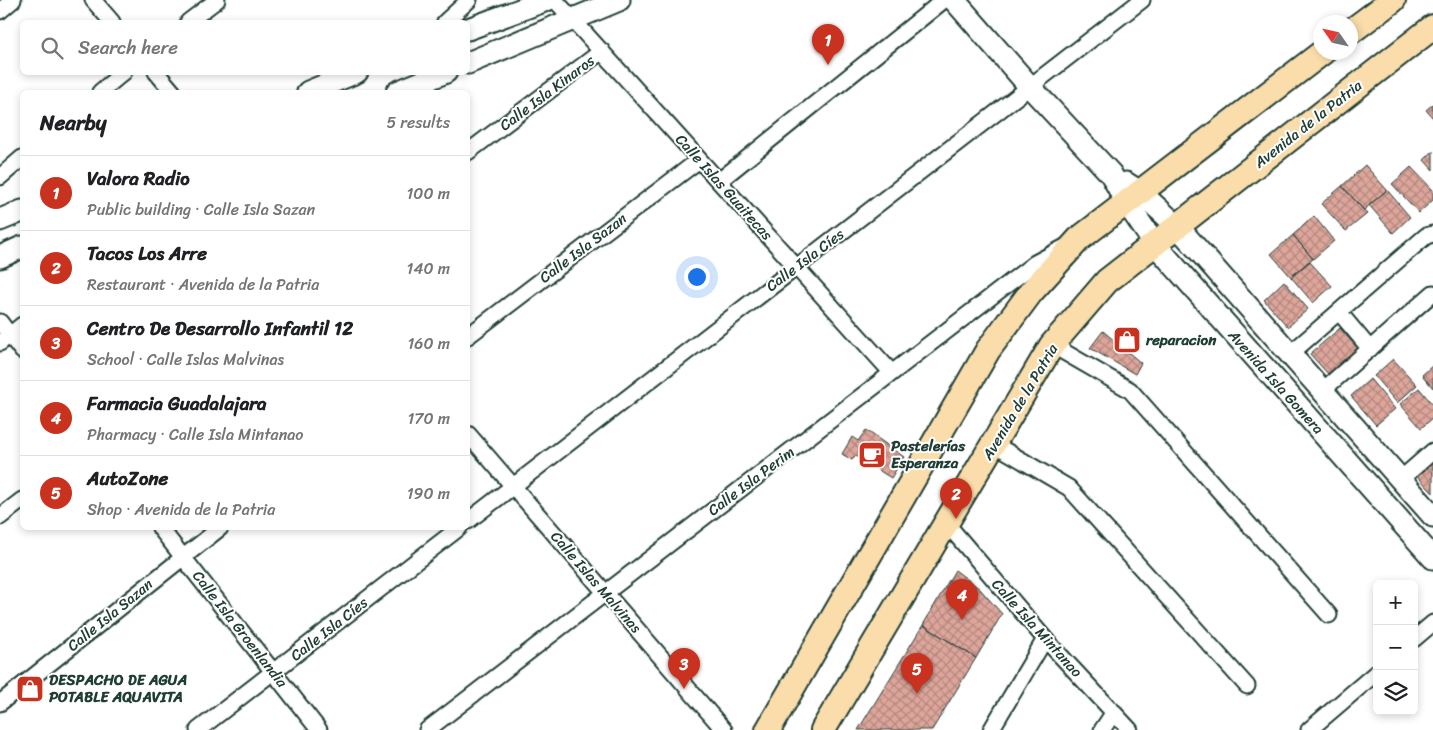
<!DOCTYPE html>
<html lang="en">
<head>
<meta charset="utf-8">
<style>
	:root { --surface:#fff; --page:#f6f6f6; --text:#202124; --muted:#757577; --line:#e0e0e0; --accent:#c8321e }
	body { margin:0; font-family:Sriracha,sans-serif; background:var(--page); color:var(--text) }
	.controls { position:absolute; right:15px; bottom:15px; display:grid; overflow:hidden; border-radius:8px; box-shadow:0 2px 8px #0003 }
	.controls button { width:45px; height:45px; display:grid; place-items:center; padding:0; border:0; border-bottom:1px solid var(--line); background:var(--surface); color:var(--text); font:25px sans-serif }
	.compass { position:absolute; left:1313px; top:15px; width:45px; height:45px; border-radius:50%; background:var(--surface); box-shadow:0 2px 8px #0003; rotate:304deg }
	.you { position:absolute; left:696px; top:276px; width:18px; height:18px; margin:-12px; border:4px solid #fff; border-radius:50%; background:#1a73e8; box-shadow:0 0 0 8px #1a73e833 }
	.badge { display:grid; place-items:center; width:32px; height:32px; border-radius:50%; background:var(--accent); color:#fff; font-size:16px; font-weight:700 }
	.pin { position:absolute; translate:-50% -41px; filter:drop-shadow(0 1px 2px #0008) }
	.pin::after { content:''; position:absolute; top:26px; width:18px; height:15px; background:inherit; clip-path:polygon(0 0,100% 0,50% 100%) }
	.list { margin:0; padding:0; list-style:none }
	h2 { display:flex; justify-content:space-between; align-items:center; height:65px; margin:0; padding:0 20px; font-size:21px }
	h2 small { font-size:16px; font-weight:400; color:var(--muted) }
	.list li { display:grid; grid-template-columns:32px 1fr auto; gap:15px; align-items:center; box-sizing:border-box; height:75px; padding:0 20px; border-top:1px solid var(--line) }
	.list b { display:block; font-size:19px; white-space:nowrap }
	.list p { margin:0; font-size:16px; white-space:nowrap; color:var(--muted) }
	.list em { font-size:16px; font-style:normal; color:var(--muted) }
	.icon { flex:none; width:28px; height:28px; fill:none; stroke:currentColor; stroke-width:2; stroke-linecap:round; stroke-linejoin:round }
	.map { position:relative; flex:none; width:1433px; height:730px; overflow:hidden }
	.search { position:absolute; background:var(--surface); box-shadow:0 2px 8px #0003; left:20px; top:20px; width:450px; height:55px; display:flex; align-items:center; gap:12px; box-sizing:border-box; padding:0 18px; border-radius:8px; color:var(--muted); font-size:19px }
	.panel { position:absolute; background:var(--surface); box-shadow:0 2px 8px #0003; left:20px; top:90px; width:450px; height:440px; border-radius:8px }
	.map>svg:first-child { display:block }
</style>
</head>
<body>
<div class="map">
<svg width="1433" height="730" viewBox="0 0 1433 730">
	<defs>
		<pattern id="building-cross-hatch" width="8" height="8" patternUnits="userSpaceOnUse" patternTransform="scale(1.25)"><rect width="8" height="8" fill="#dea59b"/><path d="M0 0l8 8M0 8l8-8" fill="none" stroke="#b3887f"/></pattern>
	</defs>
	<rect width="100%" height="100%" fill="#fff"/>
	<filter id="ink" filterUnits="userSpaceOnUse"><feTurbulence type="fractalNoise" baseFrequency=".02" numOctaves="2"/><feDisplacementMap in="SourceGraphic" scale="10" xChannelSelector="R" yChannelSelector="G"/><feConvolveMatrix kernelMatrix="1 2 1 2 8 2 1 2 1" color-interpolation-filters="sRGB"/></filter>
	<g filter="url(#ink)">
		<path fill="url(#building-cross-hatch)" stroke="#1f3d34" d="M1433,104V118L1426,110Z
			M1433,151V170L1424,160Z
			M1365,165L1387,190L1364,210L1342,186Z
			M1411,167L1433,190V200L1419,213L1392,184Z
			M1342,186L1367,214L1346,231L1321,204Z
			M1387,190L1410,217L1393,233L1369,205Z
			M1314,216L1334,241L1313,259L1293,235Z
			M1293,235L1313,259L1291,277L1271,254Z
			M1309,261L1332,286L1313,303L1291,277Z
			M1284,281L1308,309L1288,327L1264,300Z
			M1340,328L1359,349L1329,375L1310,354Z
			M1103,331L1141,363L1135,374L1090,348Z
			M1393,359L1417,385L1397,403L1374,376Z
			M1433,365V388L1422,375Z
			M1370,379L1395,409L1376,425L1351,396Z
			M1419,388L1433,405V418L1421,428L1400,404Z
			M866,430L904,457L891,478L856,456L852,460L842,454L852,437L858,441Z
			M1433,458V493L1415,474Z
			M955,570L980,589L1002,614L976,658L923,625Z
			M923,625L976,658L932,730H858Z"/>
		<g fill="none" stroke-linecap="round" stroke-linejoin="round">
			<defs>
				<path id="street" d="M93,0L112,22
					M555,0L892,373
					M0,11L13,0
					M188,22L217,0
					M445,22L469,0
					M156,72L173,92
					M100,92L124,72
					M468,152L602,51
					M0,177L22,158
					M719,181L944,0
					M1339,312L1370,349
					M0,322L22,351
					M468,336L699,160
					M0,343L22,325
					M1052,345L1130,390L1329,615
					M1290,354L1426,236L1433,234
					M1322,391L1433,293
					M468,434L724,730
					M994,444L1069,488L1247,686
					M1401,479L1433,451
					M0,517L22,500
					M468,521L1142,0
					M947,524L1045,639L1130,730
					M160,528L319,730
					M1414,639L1433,623
					M0,703L220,528
					M198,730L459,528
					M427,730L1035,263L1065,247
					M991,730L1045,639
					M1102,730L1114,712
					M1309,730L1377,672"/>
				<path id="secondary" d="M954,0L1031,88L1111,174L1126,202L1154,243L1433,558
					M468,29L547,0
					M468,63L619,0
					M308,92L357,72
					M397,92L446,72
					M1126,183L1140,192L1177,226L1433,516
					M0,220L22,211
					M0,257L22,247"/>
				<path id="primary" d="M1350,32L1393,0
					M768,730L988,350L1031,292L1079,239L1323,52
					M823,730L1052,345L1107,281L1433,27"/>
			</defs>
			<use href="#street" stroke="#1f3d34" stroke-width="19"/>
			<use href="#secondary" stroke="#1f3d34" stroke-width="25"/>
			<use href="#primary" stroke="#1f3d34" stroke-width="28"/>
			<use href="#street" stroke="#fff" stroke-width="15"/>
			<use href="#secondary" stroke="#fff" stroke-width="21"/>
			<use href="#primary" stroke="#fbddab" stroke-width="24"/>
		</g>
	</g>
	<defs>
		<symbol id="shop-square" viewBox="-11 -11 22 22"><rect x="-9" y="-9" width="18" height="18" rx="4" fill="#c8321e" stroke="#fff"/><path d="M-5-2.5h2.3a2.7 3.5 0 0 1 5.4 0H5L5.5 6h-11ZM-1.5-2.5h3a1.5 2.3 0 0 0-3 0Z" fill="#fff"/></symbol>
		<symbol id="cafe-square" viewBox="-11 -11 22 22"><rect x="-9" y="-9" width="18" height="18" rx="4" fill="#c8321e" stroke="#fff"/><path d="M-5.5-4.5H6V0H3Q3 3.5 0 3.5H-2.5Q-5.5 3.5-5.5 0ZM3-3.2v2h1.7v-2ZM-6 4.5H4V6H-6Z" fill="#fff"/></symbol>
	</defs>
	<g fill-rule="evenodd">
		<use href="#shop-square" x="1111" y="324" width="32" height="32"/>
		<use href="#cafe-square" x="856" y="439" width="32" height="32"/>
		<use href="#shop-square" x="14" y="673" width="32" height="32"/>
	</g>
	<g text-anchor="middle" stroke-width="4" stroke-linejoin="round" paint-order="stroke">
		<g font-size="15" fill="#1f3d34" stroke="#fff">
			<text transform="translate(547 93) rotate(-37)" y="5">Calle Isla Kinaros</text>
			<text transform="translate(1308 124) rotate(-38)" y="5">Avenida de la Patria</text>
			<text transform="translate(724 187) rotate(48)" y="5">Calle Islas Guaitecas</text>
			<text transform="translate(583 248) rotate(-37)" y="5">Calle Isla Sazan</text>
			<text transform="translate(805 260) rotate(-37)" y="5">Calle Isla Cíes</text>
			<text transform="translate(1276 382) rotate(48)" y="5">Avenida Isla Gomera</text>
			<text transform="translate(1020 402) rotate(-59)" y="5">Avenida de la Patria</text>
			<text transform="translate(751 481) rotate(-37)" y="5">Calle Isla Perim</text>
			<text transform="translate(596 582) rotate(49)" y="5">Calle Islas Malvinas</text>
			<text transform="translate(110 615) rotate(-39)" y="5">Calle Isla Sazan</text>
			<text transform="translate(1037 628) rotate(48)" y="5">Calle Isla Mintanao</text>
			<text transform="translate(240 629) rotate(52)" y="5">Calle Isla Groenlandia</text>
			<text transform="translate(329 629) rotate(-38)" y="5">Calle Isla Cíes</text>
		</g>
		<g font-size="15" font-weight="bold" fill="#1f3d34" stroke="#fff" text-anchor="start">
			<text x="1146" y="345">reparacion</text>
			<text x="891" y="451">Pastelerías<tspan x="891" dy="17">Esperanza</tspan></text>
			<text x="49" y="685">DESPACHO DE AGUA<tspan x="49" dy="17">POTABLE AQUAVITA</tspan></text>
		</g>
	</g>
</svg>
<div class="controls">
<button>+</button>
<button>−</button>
<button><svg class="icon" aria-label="layers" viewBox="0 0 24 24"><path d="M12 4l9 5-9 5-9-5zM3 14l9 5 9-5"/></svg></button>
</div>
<svg class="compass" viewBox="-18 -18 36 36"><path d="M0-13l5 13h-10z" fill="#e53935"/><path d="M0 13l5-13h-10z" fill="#757577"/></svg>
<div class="you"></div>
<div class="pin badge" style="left:828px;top:65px">1</div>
<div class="pin badge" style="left:956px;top:519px">2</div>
<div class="pin badge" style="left:684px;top:689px">3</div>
<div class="pin badge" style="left:962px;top:620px">4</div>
<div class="pin badge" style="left:917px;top:694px">5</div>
<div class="search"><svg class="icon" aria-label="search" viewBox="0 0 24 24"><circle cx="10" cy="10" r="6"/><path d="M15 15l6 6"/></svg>Search here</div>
<section class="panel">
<h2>Nearby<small>5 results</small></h2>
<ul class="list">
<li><span class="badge">1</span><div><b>Valora Radio</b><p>Public building · Calle Isla Sazan</p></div><em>100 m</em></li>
<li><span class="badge">2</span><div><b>Tacos Los Arre</b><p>Restaurant · Avenida de la Patria</p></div><em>140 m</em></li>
<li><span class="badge">3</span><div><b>Centro De Desarrollo Infantil 12</b><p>School · Calle Islas Malvinas</p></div><em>160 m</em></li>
<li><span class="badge">4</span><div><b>Farmacia Guadalajara</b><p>Pharmacy · Calle Isla Mintanao</p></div><em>170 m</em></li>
<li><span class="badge">5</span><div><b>AutoZone</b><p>Shop · Avenida de la Patria</p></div><em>190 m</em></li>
</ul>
</section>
</div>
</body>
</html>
